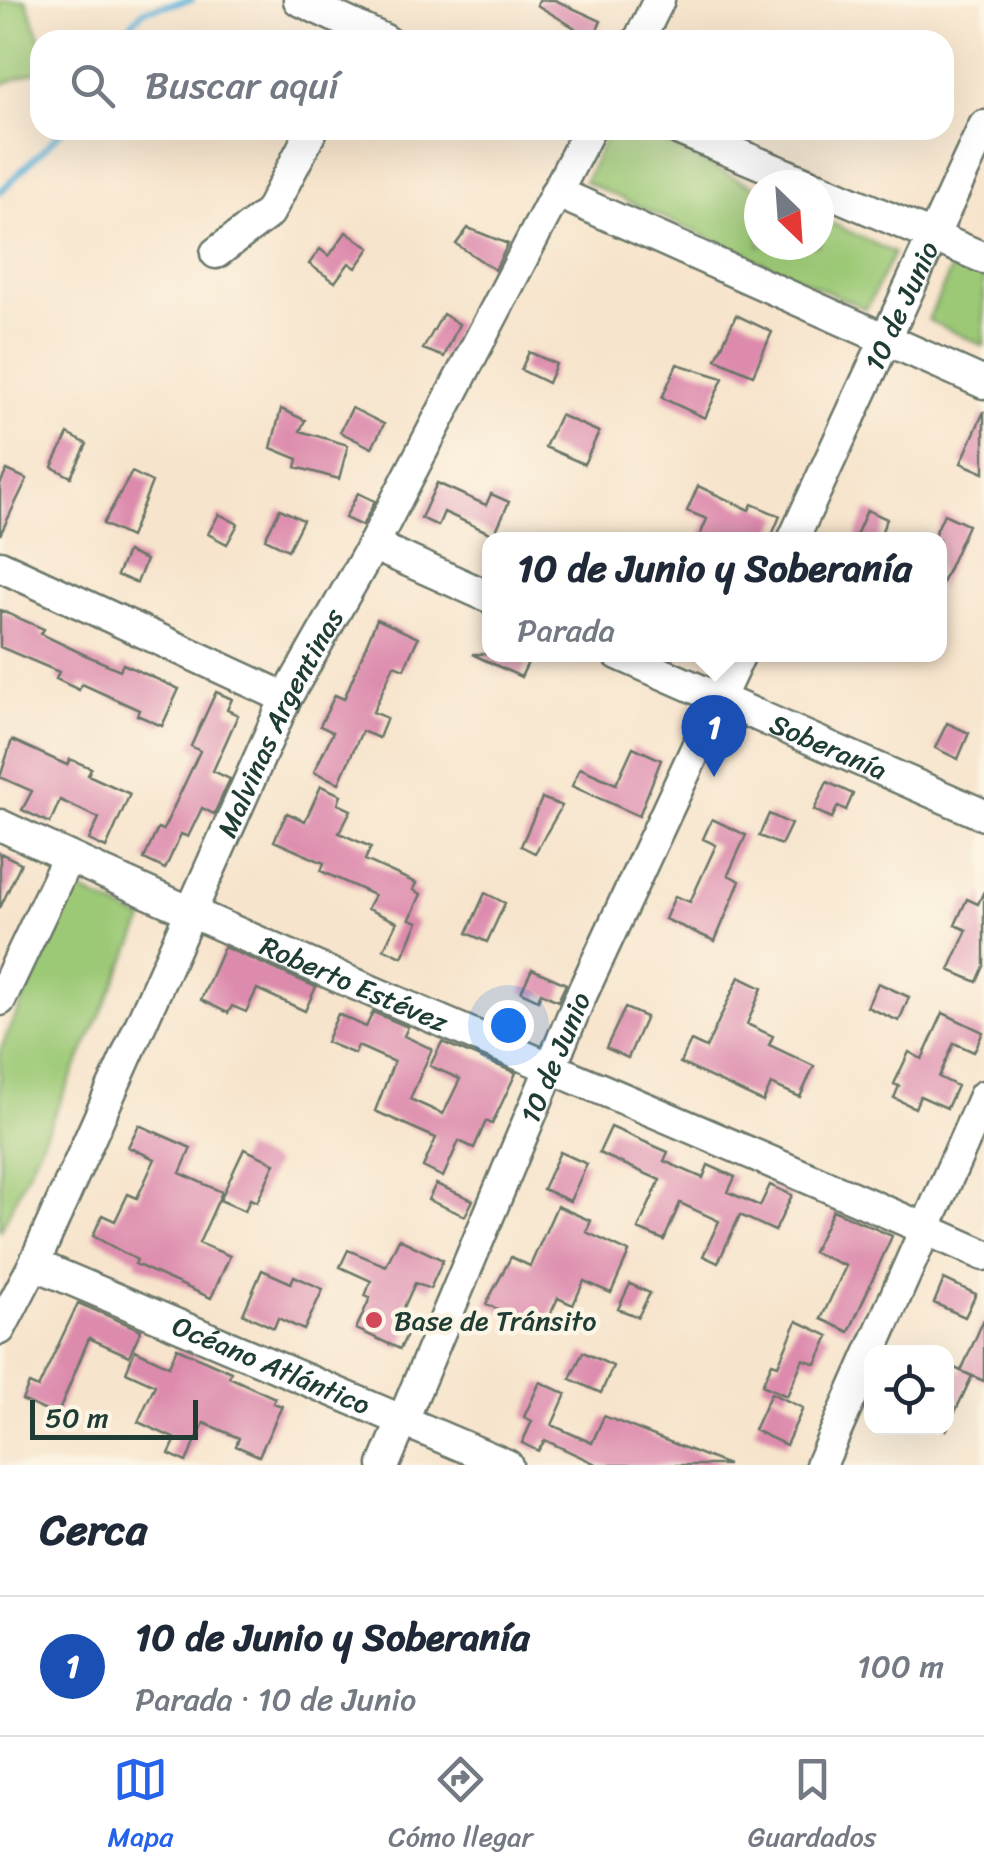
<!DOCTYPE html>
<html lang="es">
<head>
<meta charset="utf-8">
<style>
	:root { --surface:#fff; --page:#f6f6f7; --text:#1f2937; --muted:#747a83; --line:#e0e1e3; --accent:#2563eb }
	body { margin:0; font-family:Sriracha,sans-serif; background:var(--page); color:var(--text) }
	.controls { position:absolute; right:30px; bottom:30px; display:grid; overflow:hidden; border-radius:20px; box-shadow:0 10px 40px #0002 }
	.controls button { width:90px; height:90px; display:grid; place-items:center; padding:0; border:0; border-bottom:2px solid var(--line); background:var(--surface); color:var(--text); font:50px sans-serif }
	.compass { position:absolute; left:744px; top:170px; width:90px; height:90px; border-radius:50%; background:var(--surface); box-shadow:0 10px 40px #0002; rotate:155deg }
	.scale { position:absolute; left:30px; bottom:25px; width:168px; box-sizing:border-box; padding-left:10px; border:5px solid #1f3d34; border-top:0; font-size:28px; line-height:35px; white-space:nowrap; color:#1f3d34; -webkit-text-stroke:8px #fcf5e5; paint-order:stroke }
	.you { position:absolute; left:508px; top:1025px; width:35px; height:35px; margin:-25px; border:8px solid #fff; border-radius:50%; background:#1a73e8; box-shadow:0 0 0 15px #1a73e833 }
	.badge { display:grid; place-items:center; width:65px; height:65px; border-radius:50%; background:var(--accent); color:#fff; font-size:32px; font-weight:700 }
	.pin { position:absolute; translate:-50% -82px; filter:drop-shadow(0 2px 5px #0008) }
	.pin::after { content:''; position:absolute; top:52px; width:35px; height:30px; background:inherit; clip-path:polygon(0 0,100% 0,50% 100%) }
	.popup { position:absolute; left:482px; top:532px; width:465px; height:130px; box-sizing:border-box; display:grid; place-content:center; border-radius:20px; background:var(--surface); filter:drop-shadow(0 2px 8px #0005); font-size:32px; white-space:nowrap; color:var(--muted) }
	.popup b { font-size:38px; color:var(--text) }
	.popup::after { content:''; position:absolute; left:50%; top:100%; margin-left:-20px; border:20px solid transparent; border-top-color:var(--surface) }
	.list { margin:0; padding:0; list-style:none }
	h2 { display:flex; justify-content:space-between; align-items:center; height:130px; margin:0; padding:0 40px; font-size:42px }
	h2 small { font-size:32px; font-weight:400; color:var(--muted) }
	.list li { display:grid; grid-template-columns:65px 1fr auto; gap:30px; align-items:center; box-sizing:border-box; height:140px; padding:0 40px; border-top:2px solid var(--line) }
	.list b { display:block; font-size:38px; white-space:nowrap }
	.list p { margin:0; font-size:32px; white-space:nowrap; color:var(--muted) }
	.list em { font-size:32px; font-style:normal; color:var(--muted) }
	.icon { flex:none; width:55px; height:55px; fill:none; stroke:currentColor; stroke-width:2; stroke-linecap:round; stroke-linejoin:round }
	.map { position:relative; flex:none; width:984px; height:1465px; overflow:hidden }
	.search { position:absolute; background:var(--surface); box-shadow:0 10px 40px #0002; left:30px; right:30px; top:30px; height:110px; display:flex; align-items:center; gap:25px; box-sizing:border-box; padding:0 35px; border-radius:30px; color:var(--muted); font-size:38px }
	.sheet { height:270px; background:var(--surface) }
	nav { display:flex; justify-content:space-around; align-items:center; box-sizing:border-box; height:140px; border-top:2px solid var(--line); background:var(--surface); font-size:28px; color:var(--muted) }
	nav a { display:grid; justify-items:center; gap:5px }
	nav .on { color:var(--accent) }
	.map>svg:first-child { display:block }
</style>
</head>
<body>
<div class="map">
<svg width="984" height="1465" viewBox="0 0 984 1465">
	<rect width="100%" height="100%" fill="#fcf5e5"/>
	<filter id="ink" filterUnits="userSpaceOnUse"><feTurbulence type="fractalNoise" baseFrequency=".01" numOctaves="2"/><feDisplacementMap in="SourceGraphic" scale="20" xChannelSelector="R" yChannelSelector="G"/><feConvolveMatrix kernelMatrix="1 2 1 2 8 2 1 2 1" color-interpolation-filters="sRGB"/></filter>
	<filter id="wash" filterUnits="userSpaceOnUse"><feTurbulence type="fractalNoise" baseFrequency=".0048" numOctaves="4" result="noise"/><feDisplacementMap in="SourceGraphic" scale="40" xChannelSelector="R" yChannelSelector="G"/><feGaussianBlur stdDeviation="2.25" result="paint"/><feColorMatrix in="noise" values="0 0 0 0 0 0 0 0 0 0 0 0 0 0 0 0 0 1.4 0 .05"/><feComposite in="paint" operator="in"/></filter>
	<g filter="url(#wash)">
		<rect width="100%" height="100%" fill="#f7e4cc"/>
		<path fill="#9cc976" stroke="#5e8355" stroke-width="2.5" d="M0,0H26L41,40L40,70L0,85Z
			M609,130H637L759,189V245H819V217L894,253L866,309L585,182Z
			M954,263L984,277V346L928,320Z
			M75,888L144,920L0,1232V1050Z"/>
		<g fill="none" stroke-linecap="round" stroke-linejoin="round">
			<path stroke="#5db2d9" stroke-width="6" d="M117,40L144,10L192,0
				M0,192L63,130"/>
		</g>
		<g id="blocks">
			<path fill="#dd8bad" d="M539,0H555L601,21L593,39L537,5Z
				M468,228L508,244L495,270L456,244Z
				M346,232L370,248L356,268L349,263L335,282L309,264L320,249L329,256Z
				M443,314L459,324L444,357L423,349Z
				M736,315L772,332L753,375L716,359Z
				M529,352L556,364L548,383L521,370Z
				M677,364L723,378L705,418L662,398Z
				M352,408L384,424L372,448L340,432Z
				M281,409L305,420L300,431L348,445L339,479L296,467L298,459L271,448Z
				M984,411V473L961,463Z
				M560,415L599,432L584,464L545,447Z
				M68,434L87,444L71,477L52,467Z
				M7,470L27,479L0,535V484Z
				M132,472L152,482L130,537L103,524Z
				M437,483L486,505L491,494L509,502L494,535L444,512L438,526L421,518Z
				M698,486L749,510L752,504L780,516L770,540H698L707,519L687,511Z
				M358,493L375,501L362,526L345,518Z
				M280,509L303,520L288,550L265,539Z
				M867,510L887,519L878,540H854Z
				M219,514L238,524L227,544L208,534Z
				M944,514L968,525L939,590V540H932Z
				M127,552L146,560L137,583L117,575Z
				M0,610L44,629L41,634L83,654L120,670L123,664L179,689L162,726L137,715L139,710L82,684L79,690L56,679L59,672L0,647Z
				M377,619L418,638L404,669L394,665L373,712L387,718L379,738L362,731L339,783L314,772L333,732L320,726L335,695L344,699Z
				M472,654H532L521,677Z
				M216,692L232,699L227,710L238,715L213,771L230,779L214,814L202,808L188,837L181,834L165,869L144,859L158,828L163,830L200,751L191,746Z
				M947,723L969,733L958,759L935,748Z
				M12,740L67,765L70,759L91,768L88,775L130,794L106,848L89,840L99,818L60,800L50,823L22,810L32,791L0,777Z
				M633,747L661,760L639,816L572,786L580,768L616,784Z
				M827,782L853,794L846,810L838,806L832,818L814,810Z
				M321,786L341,795L338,804L351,810L339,833L371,847L365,860L416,883L413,890L421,894L410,919L418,922L402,957L384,949L397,922L367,909L374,895L321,871L324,863L274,841L287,813L305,821Z
				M542,798L562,806L535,853L521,846Z
				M769,814L791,824L781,845L759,836Z
				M712,819L746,835L728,875L740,881L715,941L665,919L675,896L690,902L716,845L703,839Z
				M0,853L21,863L0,908Z
				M984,891V966L977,982L949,970L967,930L955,925L967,899L978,904Z
				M485,893L505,903L487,942L467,933Z
				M224,947L316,987L305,1011L257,989L246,1012L232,1006L228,1013L201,1000Z
				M532,969L566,984L558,1001L541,993L538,1000L521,992Z
				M739,977L762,988L747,1024L773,1036L769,1045L814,1066L800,1097L771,1084L763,1102L680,1063L691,1041L706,1048Z
				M878,983L909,997L899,1021L867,1007Z
				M625,1008L646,1017L628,1058L606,1048Z
				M373,1012L408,1027L404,1036L432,1049L410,1099L443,1114L460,1079L430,1066L442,1042L516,1073L492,1124L486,1121L474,1148L459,1141L443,1177L423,1167L436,1138L375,1111L394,1062L358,1046L355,1054L326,1042L338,1014L366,1027Z
				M943,1013L983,1032L974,1052L954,1043L939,1077L957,1086L947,1108L920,1096L915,1108L894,1098L899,1086L894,1084L909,1052L922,1059Z
				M139,1125L191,1148L180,1173L222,1192L199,1243L230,1256L211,1298L135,1264L137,1260L93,1236L102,1215L115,1221L128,1194L137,1198L155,1159L128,1147Z
				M611,1127L668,1152L664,1161L703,1178L708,1165L735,1177L728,1192L760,1206L770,1185L792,1195L775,1231L740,1215L718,1263L703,1256L719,1221L680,1203L664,1240L638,1229L660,1180L599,1153Z
				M244,1149L275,1163L257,1202L250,1199L245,1211L220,1200Z
				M560,1152L587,1164L570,1201L543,1189Z
				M436,1184L473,1200L465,1216L428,1200Z
				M557,1206L591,1221L586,1232L629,1252L611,1293L584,1281L573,1305L558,1298L543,1330L486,1304L511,1257L530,1266Z
				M833,1210L892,1236L849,1332L821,1319L846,1266L813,1252Z
				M399,1239L443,1260L430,1289L415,1283L400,1316L413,1322L400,1349L356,1329L370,1298L365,1296L371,1281L340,1267L348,1250L386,1266Z
				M262,1270L291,1283L294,1276L323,1289L304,1330L278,1318L274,1328L243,1314Z
				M944,1279L976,1294L965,1317L934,1303Z
				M630,1284L650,1293L638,1317L618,1309Z
				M78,1303L141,1330L129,1356L89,1338L57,1416L22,1400L29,1384L38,1388Z
				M984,1319V1381L961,1371Z
				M797,1321L829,1336L816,1364L803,1359L787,1396L762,1385L772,1363L778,1365Z
				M177,1348L231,1372L229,1377L275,1398L273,1403L282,1406L259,1456L236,1446L239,1438L204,1423L186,1462L169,1454L176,1439L138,1422L155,1385L126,1372L135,1350L169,1366Z
				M583,1352L613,1366L601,1393L570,1379Z
				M946,1364L972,1376L946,1431Z
				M540,1382L566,1394L552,1425L592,1443L604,1416L728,1465H598L545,1440L538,1451L522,1443L532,1421L524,1417Z
				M771,1393L803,1408L786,1445L754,1430Z"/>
		</g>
	</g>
	<g filter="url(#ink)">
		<use href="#blocks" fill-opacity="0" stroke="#6b7769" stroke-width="2.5"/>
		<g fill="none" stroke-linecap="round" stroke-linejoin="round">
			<defs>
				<g id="minor">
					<path d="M299,0L385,40"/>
					<path d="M639,40L659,0"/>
					<path d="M680,130L811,185"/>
					<path d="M819,188L984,258"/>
					<path d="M556,192L984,383"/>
					<path d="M216,253L269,213L312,130"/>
					<path id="s1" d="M793,540L984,126"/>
					<path d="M373,545L489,597"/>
					<path d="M0,566L286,698"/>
					<path id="s2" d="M618,654L984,815"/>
					<path id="s3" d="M0,825C324,977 657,1109 984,1255"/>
					<path d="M0,1000L68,857"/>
					<path id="s4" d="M34,1264L507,1465"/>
					<path id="s5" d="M0,1329L34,1264L286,698L373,545L589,130"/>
					<path id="s6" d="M384,1465L579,1000L740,654"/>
					<path d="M821,1465L984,1096"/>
				</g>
			</defs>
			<use href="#minor" stroke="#6b7769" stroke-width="35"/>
			<use href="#minor" stroke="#fff" stroke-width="30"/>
		</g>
	</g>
	<circle fill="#d1495b" stroke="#fcf5e5" stroke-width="4" cx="374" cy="1320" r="10"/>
	<g text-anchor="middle" stroke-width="9" stroke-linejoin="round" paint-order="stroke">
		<g font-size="28" fill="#1f3d34" stroke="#fcf5e5">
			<text dy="10" stroke="none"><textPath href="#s1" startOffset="258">10 de Junio</textPath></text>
			<text dy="10" stroke="none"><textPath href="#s5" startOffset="668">Malvinas Argentinas</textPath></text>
			<text dy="10" stroke="none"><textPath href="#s2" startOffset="230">Soberanía</textPath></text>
			<text dy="10" stroke="none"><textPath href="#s3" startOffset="388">Roberto Estévez</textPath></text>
			<text dy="10" stroke="none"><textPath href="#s6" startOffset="442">10 de Junio</textPath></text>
			<text dy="10" stroke="none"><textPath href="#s4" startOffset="258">Océano Atlántico</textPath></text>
		</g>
		<g font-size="28" fill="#1f3d34" stroke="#fcf5e5" text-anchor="start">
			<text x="394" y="1330">Base de Tránsito</text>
		</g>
	</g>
</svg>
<div class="controls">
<button><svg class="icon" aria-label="locate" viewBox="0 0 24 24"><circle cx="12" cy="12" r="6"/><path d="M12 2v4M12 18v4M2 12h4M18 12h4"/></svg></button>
</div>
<svg class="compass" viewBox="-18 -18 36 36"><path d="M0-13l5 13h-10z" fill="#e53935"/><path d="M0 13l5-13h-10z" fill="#747a83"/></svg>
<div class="scale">50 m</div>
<div class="you"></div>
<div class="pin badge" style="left:714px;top:777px;background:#1a4fb4">1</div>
<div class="popup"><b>10 de Junio y Soberanía</b>Parada</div>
<div class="search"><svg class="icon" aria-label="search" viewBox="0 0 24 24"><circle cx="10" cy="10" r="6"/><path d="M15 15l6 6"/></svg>Buscar aquí</div>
</div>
<section class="sheet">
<h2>Cerca<small></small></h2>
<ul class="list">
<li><span class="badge" style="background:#1a4fb4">1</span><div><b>10 de Junio y Soberanía</b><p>Parada · 10 de Junio</p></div><em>100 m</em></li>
</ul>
</section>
<nav>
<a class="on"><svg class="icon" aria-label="map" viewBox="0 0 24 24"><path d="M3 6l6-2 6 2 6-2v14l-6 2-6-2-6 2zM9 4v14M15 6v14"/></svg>Mapa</a>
<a><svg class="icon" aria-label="directions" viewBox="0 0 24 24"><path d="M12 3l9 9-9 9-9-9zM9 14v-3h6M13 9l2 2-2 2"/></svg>Cómo llegar</a>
<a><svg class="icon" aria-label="saved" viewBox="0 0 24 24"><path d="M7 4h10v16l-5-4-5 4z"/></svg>Guardados</a>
</nav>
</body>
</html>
